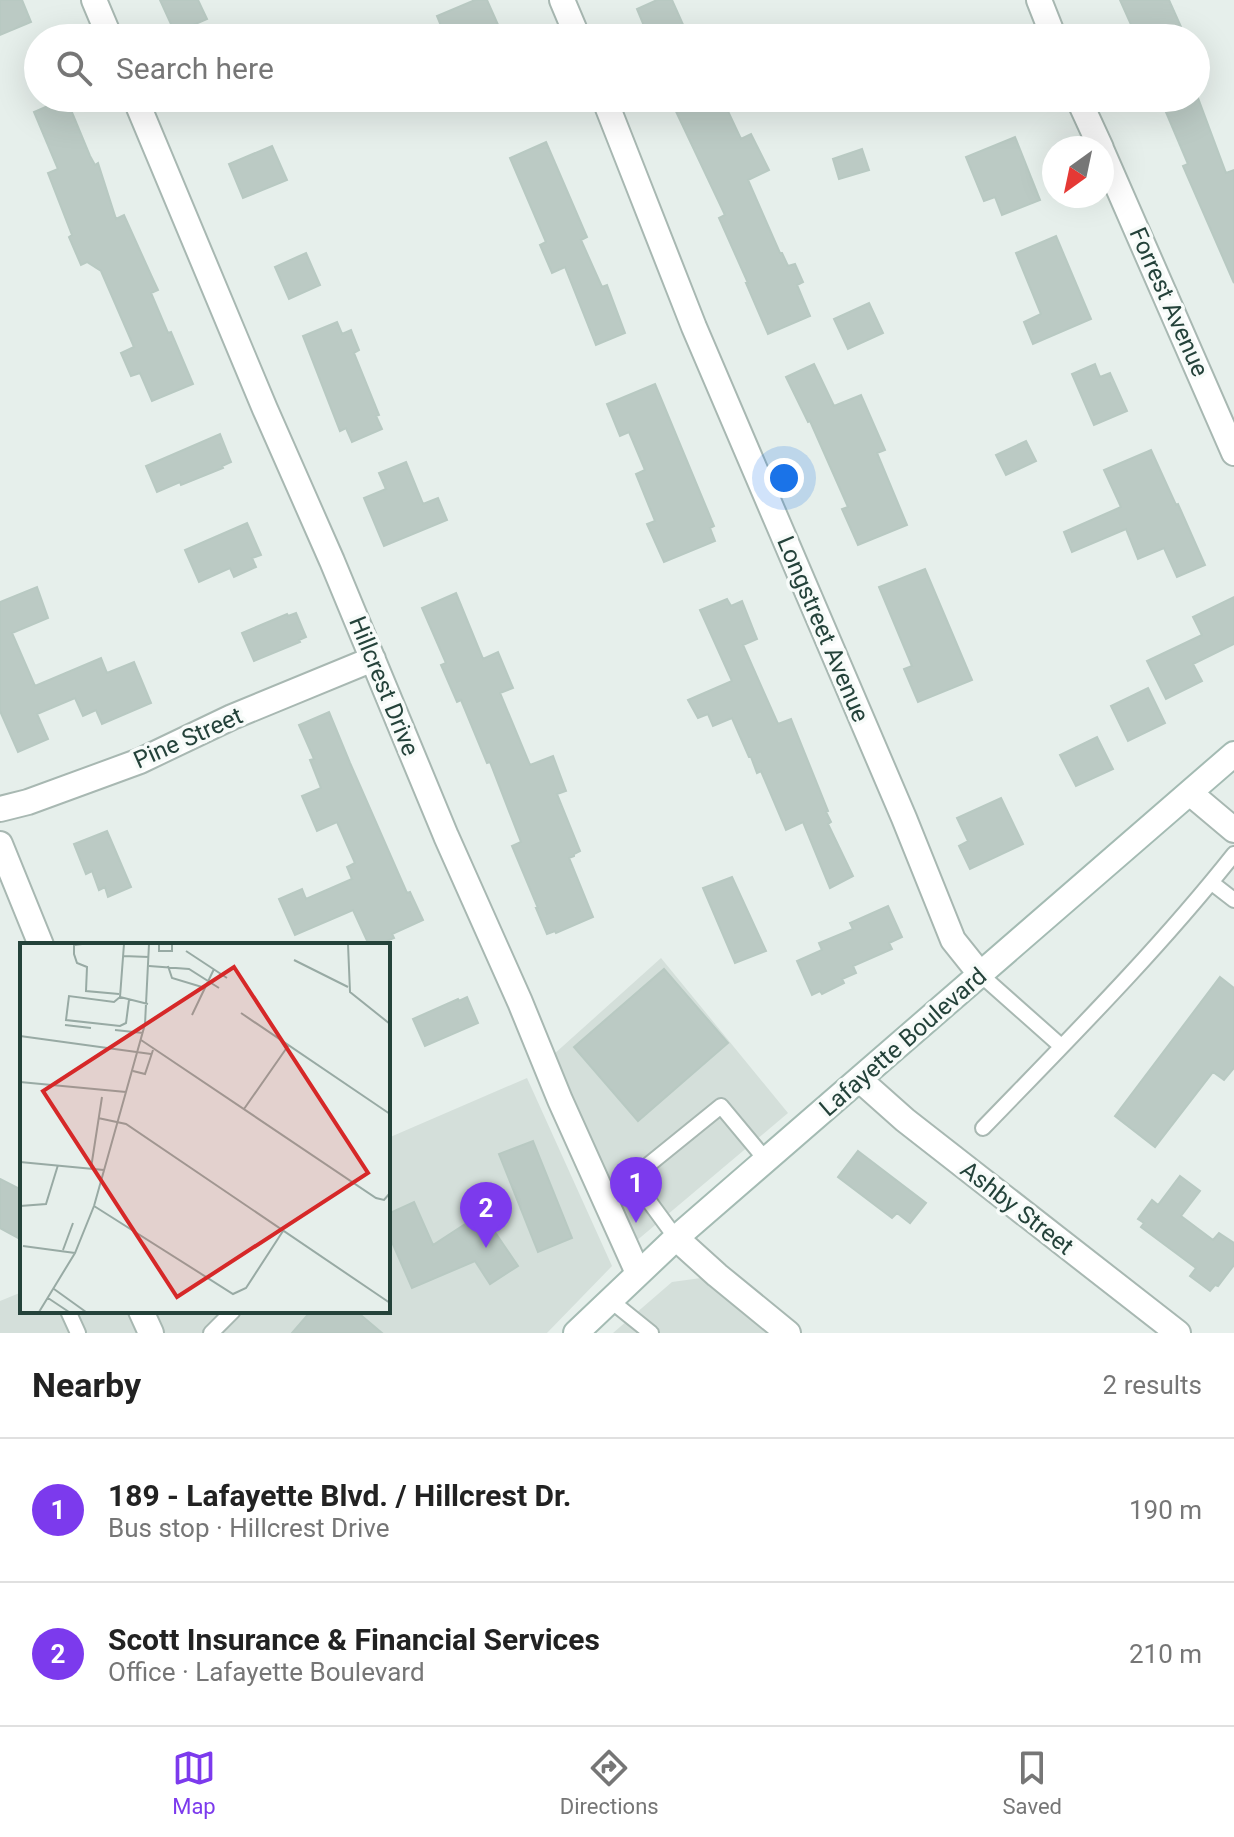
<!DOCTYPE html>
<html lang="en">
<head>
<meta charset="utf-8">
<style>
	:root { --surface:#fff; --page:#f6f6f6; --text:#222; --muted:#767676; --line:#e0e0e0; --accent:#7c3aed }
	body { margin:0; font-family:Roboto,sans-serif; background:var(--page); color:var(--text) }
	.compass { position:absolute; left:1042px; top:136px; width:72px; height:72px; border-radius:50%; background:var(--surface); box-shadow:0 8px 32px #0002; rotate:213deg }
	.you { position:absolute; left:784px; top:478px; width:28px; height:28px; margin:-20px; border:6px solid #fff; border-radius:50%; background:#1a73e8; box-shadow:0 0 0 12px #1a73e833 }
	.badge { display:grid; place-items:center; width:52px; height:52px; border-radius:50%; background:var(--accent); color:#fff; font-size:26px; font-weight:700 }
	.pin { position:absolute; translate:-50% -66px; filter:drop-shadow(0 2px 4px #0008) }
	.pin::after { content:''; position:absolute; top:42px; width:28px; height:24px; background:inherit; clip-path:polygon(0 0,100% 0,50% 100%) }
	.list { margin:0; padding:0; list-style:none }
	h2 { display:flex; justify-content:space-between; align-items:center; height:104px; margin:0; padding:0 32px; font-size:34px }
	h2 small { font-size:26px; font-weight:400; color:var(--muted) }
	.list li { display:grid; grid-template-columns:52px 1fr auto; gap:24px; align-items:center; box-sizing:border-box; height:144px; padding:0 32px; border-top:2px solid var(--line) }
	.list b { display:block; font-size:30px; white-space:nowrap }
	.list p { margin:0; font-size:26px; white-space:nowrap; color:var(--muted) }
	.list em { font-size:26px; font-style:normal; color:var(--muted) }
	.icon { flex:none; width:44px; height:44px; fill:none; stroke:currentColor; stroke-width:2; stroke-linecap:round; stroke-linejoin:round }
	.map { position:relative; flex:none; width:1234px; height:1333px; overflow:hidden }
	.search { position:absolute; background:var(--surface); box-shadow:0 8px 32px #0002; left:24px; right:24px; top:24px; height:88px; display:flex; align-items:center; gap:20px; box-sizing:border-box; padding:0 28px; border-radius:44px; color:var(--muted); font-size:30px }
	.sheet { height:392px; background:var(--surface) }
	nav { display:flex; justify-content:space-around; align-items:center; box-sizing:border-box; height:112px; border-top:2px solid var(--line); background:var(--surface); font-size:22px; color:var(--muted) }
	nav a { display:grid; justify-items:center; gap:4px }
	nav .on { color:var(--accent) }
	.map>svg:first-child { display:block }
</style>
</head>
<body>
<div class="map">
<svg width="1234" height="1333" viewBox="0 0 1234 1333">
	<rect width="100%" height="100%" fill="#e6efeb"/>
	<path fill="#d4dfda" d="M661,958L788,1113L635,1242L553,1055Z
		M527,1078L612,1266L547,1333H0V1301L22,1292V1311H388V1138Z
		M701,1278L766,1333H613L672,1282Z"/>
	<path fill="#bbcac4" stroke="#b8c9c2" stroke-width="2" d="M0,0H22L31,22L0,35Z
		M160,0H198L207,19L175,33Z
		M475,0H487L499,27L472,38H446L437,16Z
		M657,0H672L689,38H649L637,9Z
		M1120,0H1169L1186,38H1137Z
		M66,98L90,156L95,165L98,163L116,219L124,215L151,275L158,290L151,293L168,333L171,332L193,384L152,401L140,373L131,376L121,353L134,347L101,271L87,262L81,265L69,237L72,235L48,173L58,169L34,112Z
		M684,98H714L720,109L726,107L741,139L751,134L769,170L748,180L780,253H782L788,266L795,264L803,282L797,285L810,316L768,334L746,283H748L719,218L725,215L672,103Z
		M1160,98H1198L1226,173L1234,170V283L1183,166L1188,164Z
		M1015,137L1040,200L1002,215L995,197L984,201L966,157Z
		M546,142L587,237L581,240L602,287L607,285L625,333L596,345L565,267L552,273L540,245L546,242L510,158Z
		M272,146L287,180L243,198L229,164Z
		M862,149L869,170L839,179L833,159Z
		M1056,236L1091,319L1033,344L1024,322L1041,314L1016,253Z
		M306,253L320,285L289,299L275,267Z
		M869,303L883,333L848,349L834,319Z
		M337,322L342,334L351,330L359,350L354,353L379,415L376,416L382,429L352,442L346,428L340,431L303,336Z
		M814,364L834,406L861,395L885,450L877,453L907,525L858,545L842,509L848,507L810,421L808,422L786,377Z
		M1095,364L1100,377L1110,373L1127,411L1094,425L1072,374Z
		M655,384L714,526L710,528L715,541L664,562L647,524L655,521L636,474L645,470L629,432L620,436L607,404Z
		M220,434L231,462L222,466L223,468L181,485L180,482L157,492L146,466Z
		M1026,441L1036,461L1006,475L996,455Z
		M1151,450L1176,505L1178,504L1205,565L1177,577L1164,548L1138,559L1126,529L1072,552L1064,532L1121,507L1104,470Z
		M406,462L423,504L438,498L447,520L384,546L364,498L386,489L379,473Z
		M247,523L261,555L252,558L256,567L234,577L230,568L199,582L185,550Z
		M925,569L972,680L918,702L904,669L912,666L879,587Z
		M37,587L48,618L12,633L35,686L101,658L107,673L134,662L151,703L102,724L96,710L83,716L75,698L37,714L48,739L18,752L0,711V602Z
		M456,593L483,659L498,652L513,688L500,693L530,765L553,756L566,791L557,794L580,851L574,854V856L569,858L593,917L556,933L555,931L547,934L536,908H538L512,846L521,842L490,762L487,763L461,700L457,702L441,665L446,663L422,608Z
		M1234,597V644L1193,664L1202,681L1166,699L1147,661L1202,635L1193,617Z
		M727,599L731,606L742,601L757,639L743,645L778,724L791,719L828,811L826,812L831,822L828,824L853,876L830,888L803,822L786,830L761,771L757,773L751,757H749L732,718L713,726L708,714L698,718L688,700L732,681L700,610Z
		M296,613L306,637L299,640L300,642L254,661L242,633L287,614L288,616Z
		M1148,688L1165,723L1128,741L1111,706Z
		M329,712L350,763L407,893L410,892L423,920L392,934L394,938L377,945H369L353,910L295,935L279,899L302,889L306,899L352,879L347,867L355,863L337,822L317,831L302,796L321,788L310,760L314,759L299,725Z
		M1097,737L1113,769L1076,786L1060,755Z
		M1001,798L1023,844L970,869L959,846L968,841L957,818Z
		M107,831L131,887L108,897L105,887L99,890L92,871L86,874L74,844Z
		M732,877L766,951L735,963L703,888Z
		M888,906L902,937L889,943L892,949L853,966L856,973L842,979L844,983L822,994L820,991L812,995L797,961L822,950L819,943L853,929L850,923Z
		M664,969L728,1043L638,1121L574,1047Z
		M1220,977L1234,988V1068L1224,1080L1213,1072L1155,1147L1115,1116Z
		M467,997L478,1023L425,1046L413,1019L458,999L459,1001Z
		M533,1141L572,1238L538,1252L499,1154Z
		M858,1151L926,1203L910,1223L897,1213L892,1218L838,1177Z
		M1180,1176L1200,1191L1181,1216L1213,1240L1219,1233L1234,1243V1265L1218,1286L1215,1285L1210,1291L1190,1276L1196,1268L1141,1227L1144,1223L1138,1219L1152,1200L1158,1205Z
		M0,1179L22,1190V1240L0,1228Z
		M414,1202L433,1245L482,1213L518,1266L490,1284L475,1261L412,1288L388,1233V1214Z
		M311,1311H356L382,1333H292Z"/>
	<g fill="none" stroke-linecap="round" stroke-linejoin="round">
		<defs>
			<path id="service" d="M1212,883L1234,900
				M981,975L1061,1046
				M983,1128C1069,1039 1157,951 1234,854
				M632,1178L676,1238
				M605,1200L721,1106L766,1160
				M610,1300L651,1333
				M68,1311L78,1333
				M211,1333L233,1311"/>
			<path id="minor" d="M94,0L110,38
				M562,0L578,38
				M1039,0L1054,38
				M135,98L265,409L332,561L446,836L520,1002L560,1100L638,1273
				M604,98L694,327L904,818L953,940L981,975
				M1078,98L1101,148
				M1102,151L1234,453
				M1190,793L1234,830
				M0,809L28,802L140,761L232,717L373,659
				M0,844L41,945
				M860,1080L905,1120L1178,1333
				M676,1238L717,1275L788,1333
				M141,1311L151,1333"/>
			<path id="secondary" d="M576,1333L676,1238L1234,754"/>
		</defs>
		<use href="#service" stroke="#a8b8b2" stroke-width="18"/>
		<use href="#minor" stroke="#a8b8b2" stroke-width="28"/>
		<use href="#secondary" stroke="#a4bbb3" stroke-width="28"/>
		<use href="#service" stroke="#fff" stroke-width="14"/>
		<use href="#minor" stroke="#fff" stroke-width="24"/>
		<use href="#secondary" stroke="#fff" stroke-width="24"/>
	</g>
	<g text-anchor="middle" stroke-width="7" stroke-linejoin="round" paint-order="stroke">
		<g font-size="24" fill="#24423a" stroke="#f7fbf9">
			<text transform="translate(1169 302) rotate(66)" y="8">Forrest Avenue</text>
			<text transform="translate(823 629) rotate(67)" y="8">Longstreet Avenue</text>
			<text transform="translate(384 686) rotate(68)" y="8">Hillcrest Drive</text>
			<text transform="translate(188 738) rotate(-24)" y="8">Pine Street</text>
			<text transform="translate(903 1042) rotate(-41)" y="8">Lafayette Boulevard</text>
			<text transform="translate(1017 1208) rotate(38)" y="8">Ashby Street</text>
		</g>
	</g>
	<g transform="translate(20 943)">
		<rect width="370" height="370" fill="#e6efeb"/>
		<path fill="none" stroke="#98aaa4" stroke-width="2" d="M62,1L54,2V11L57,20L67,24L66,48L99,51M104,1L100,54L128,61M139,1V8H152V1M328,1L330,49L370,81M166,8L207,35M103,13L129,14M274,17L328,44M129,23L169,26L199,45M148,23L152,35L182,44M100,54L94,59L49,53L46,77L100,83L106,80L109,57M221,70L370,171M172,72L194,26M45,82L71,85M95,87L123,90M0,93L131,111M121,97L356,255L364,257L370,250M113,128L125,131L133,107M0,139L106,149M224,166L268,103M78,175L106,181L370,360M0,219L84,227M71,225L82,154M0,263L26,261L38,222M74,263L213,351L226,345L263,288M3,303L55,310M43,307L53,280M34,346L66,369M28,355L49,369M19,369L55,310L74,263L125,81L129,1"/>
		<path fill="#d62828" fill-opacity="0.15" stroke="#d62828" stroke-width="4" d="M214,24L348,230L157,354L23,148Z"/>
		<rect width="370" height="370" fill="none" stroke="#24423a" stroke-width="4"/>
	</g>
</svg>
<svg class="compass" viewBox="-18 -18 36 36"><path d="M0-13l5 13h-10z" fill="#e53935"/><path d="M0 13l5-13h-10z" fill="#767676"/></svg>
<div class="you"></div>
<div class="pin badge" style="left:636px;top:1223px">1</div>
<div class="pin badge" style="left:486px;top:1248px">2</div>
<div class="search"><svg class="icon" aria-label="search" viewBox="0 0 24 24"><circle cx="10" cy="10" r="6"/><path d="M15 15l6 6"/></svg>Search here</div>
</div>
<section class="sheet">
<h2>Nearby<small>2 results</small></h2>
<ul class="list">
<li><span class="badge">1</span><div><b>189 - Lafayette Blvd. / Hillcrest Dr.</b><p>Bus stop · Hillcrest Drive</p></div><em>190 m</em></li>
<li><span class="badge">2</span><div><b>Scott Insurance &amp; Financial Services</b><p>Office · Lafayette Boulevard</p></div><em>210 m</em></li>
</ul>
</section>
<nav>
<a class="on"><svg class="icon" aria-label="map" viewBox="0 0 24 24"><path d="M3 6l6-2 6 2 6-2v14l-6 2-6-2-6 2zM9 4v14M15 6v14"/></svg>Map</a>
<a><svg class="icon" aria-label="directions" viewBox="0 0 24 24"><path d="M12 3l9 9-9 9-9-9zM9 14v-3h6M13 9l2 2-2 2"/></svg>Directions</a>
<a><svg class="icon" aria-label="saved" viewBox="0 0 24 24"><path d="M7 4h10v16l-5-4-5 4z"/></svg>Saved</a>
</nav>
</body>
</html>
